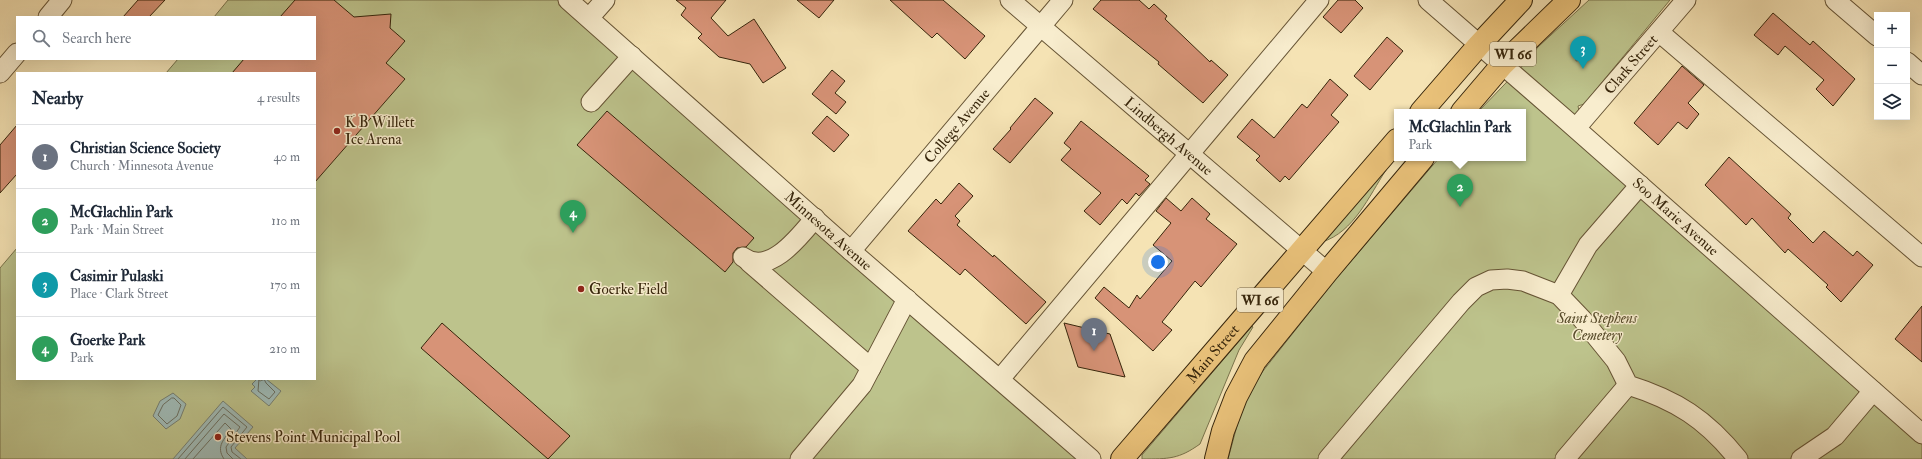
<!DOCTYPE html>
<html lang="en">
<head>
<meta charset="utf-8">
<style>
	:root { --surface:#fff; --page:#f6f6f7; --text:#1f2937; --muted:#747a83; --line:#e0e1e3; --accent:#0f766e }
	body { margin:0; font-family:"IM FELL Double Pica",serif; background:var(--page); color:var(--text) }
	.controls { position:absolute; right:12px; top:12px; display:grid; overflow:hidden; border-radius:0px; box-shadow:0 4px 16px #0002 }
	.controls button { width:36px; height:36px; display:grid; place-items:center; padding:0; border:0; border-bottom:1px solid var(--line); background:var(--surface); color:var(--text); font:20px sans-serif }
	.you { position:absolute; left:1158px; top:262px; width:14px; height:14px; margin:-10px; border:3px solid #fff; border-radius:50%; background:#1a73e8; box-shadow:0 0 0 6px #1a73e833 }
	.badge { display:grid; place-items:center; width:26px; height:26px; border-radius:50%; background:var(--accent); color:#fff; font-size:13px; font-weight:700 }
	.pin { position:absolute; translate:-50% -33px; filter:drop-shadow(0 1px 2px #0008) }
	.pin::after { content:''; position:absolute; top:21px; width:14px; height:12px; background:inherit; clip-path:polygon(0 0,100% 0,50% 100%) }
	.popup { position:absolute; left:1394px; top:109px; width:132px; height:52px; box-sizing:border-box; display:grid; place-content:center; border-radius:0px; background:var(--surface); filter:drop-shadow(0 1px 3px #0005); font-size:13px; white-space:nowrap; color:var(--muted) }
	.popup b { font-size:15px; color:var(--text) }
	.popup::after { content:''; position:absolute; left:50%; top:100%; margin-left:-8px; border:8px solid transparent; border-top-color:var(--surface) }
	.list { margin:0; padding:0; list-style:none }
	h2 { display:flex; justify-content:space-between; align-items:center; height:52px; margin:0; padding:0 16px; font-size:17px }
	h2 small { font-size:13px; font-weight:400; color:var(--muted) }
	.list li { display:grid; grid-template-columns:26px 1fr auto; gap:12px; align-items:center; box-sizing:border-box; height:64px; padding:0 16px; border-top:1px solid var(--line) }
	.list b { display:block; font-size:15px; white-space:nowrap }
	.list p { margin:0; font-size:13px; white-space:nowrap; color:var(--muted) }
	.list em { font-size:13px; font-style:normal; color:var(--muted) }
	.icon { flex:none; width:22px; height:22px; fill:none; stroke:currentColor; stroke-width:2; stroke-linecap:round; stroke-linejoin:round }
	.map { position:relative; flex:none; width:1922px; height:459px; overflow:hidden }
	.search { position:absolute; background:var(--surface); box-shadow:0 4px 16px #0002; left:16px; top:16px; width:300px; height:44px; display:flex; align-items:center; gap:10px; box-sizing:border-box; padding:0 14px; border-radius:0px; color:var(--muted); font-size:15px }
	.panel { position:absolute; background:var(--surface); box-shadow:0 4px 16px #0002; left:16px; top:72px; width:300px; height:308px; border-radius:0px }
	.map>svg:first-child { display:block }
</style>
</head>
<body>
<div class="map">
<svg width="1922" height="459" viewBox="0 0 1922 459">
	<rect width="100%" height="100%" fill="#f5e3b4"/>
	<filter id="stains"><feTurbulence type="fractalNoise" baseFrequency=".005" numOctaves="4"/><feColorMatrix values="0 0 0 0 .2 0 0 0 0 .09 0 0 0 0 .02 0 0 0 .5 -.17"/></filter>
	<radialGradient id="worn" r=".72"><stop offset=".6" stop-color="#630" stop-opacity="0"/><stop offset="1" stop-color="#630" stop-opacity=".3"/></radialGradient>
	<path fill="#bdc38c" stroke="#7a744c" d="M228,0H568L1091,459H0V268L17,248V379H315V73H166L178,59H315V17H214Z
		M1589,0H1670L1584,104L1578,106L1584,135L1922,434V459H1228L1241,411L1249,393L1263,371L1335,280L1439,158H1523V112H1478L1528,60L1538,47Z
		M1383,168L1386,170C1369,196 1354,232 1322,242Z
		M1252,326L1253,327L1239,350L1200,444C1179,459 1169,459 1142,459V455Z"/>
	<path fill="#a0bcb8" stroke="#768073" d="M1591,43V58L1576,61L1574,44Z
		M257,379L260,381L266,379L281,391L269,406L251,391L255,387L252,384Z
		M173,393L186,404L180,419L166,429L153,416L160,401Z
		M223,401L253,427L235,448L247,459H173Z"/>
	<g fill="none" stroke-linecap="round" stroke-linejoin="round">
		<path stroke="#6b7062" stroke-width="1" d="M259,379L258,391L269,399L275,392L266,383L264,379
			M172,398H174L181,405L177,416L167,424L158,415L163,405Z
			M178,459L223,407L247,427L231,447L232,452L241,459
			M185,459L224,414L240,427L226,447L227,453L233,459
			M193,459L225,423L231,429C225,439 215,446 224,459"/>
	</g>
	<path fill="#d79377" stroke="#36250b" d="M138,0H165L149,17H123Z
		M295,0H334L354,17L391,14L390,28L405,41L386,63L405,79L315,182V73H232L244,59H315V17H280Z
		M676,0H726L711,18L728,36L754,19L786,68L763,83L750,64L719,57L698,38L702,34L681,15L686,8Z
		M797,0H834L819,18Z
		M890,0H943L985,36L965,59L937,33L932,38Z
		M1101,0H1139L1149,9L1154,4L1167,16L1165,19L1210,62L1211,60L1228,75L1203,103L1158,64L1159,62L1093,9Z
		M1338,0H1355L1363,8L1341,33L1323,17Z
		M1773,13L1810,45L1813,41L1855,79L1833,106L1816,89L1824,80L1785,46L1778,55L1754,35Z
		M1387,37L1403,51L1370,90L1354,76Z
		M1682,66L1704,85L1688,103L1699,114L1687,129L1678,122L1658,145L1634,123Z
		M832,70L845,81L835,93L846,102L836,114L812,94Z
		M1330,79L1348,95L1331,115L1339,122L1289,180L1285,176L1280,182L1256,160L1260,156L1237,137L1252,119L1274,138L1302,104L1307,108Z
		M1035,98L1053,113L1010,163L993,149L1011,129L1010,128Z
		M607,111L754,238L746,247L737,248L733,253V262L725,272L577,145Z
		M827,116L849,135L834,152L812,133Z
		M1081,121L1149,176L1145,180L1150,184L1139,196L1136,193L1127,204L1122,199L1100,225L1084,211L1101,193L1061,160L1071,149L1064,143Z
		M17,125V174L0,193V145Z
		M1729,157L1791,214L1788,218L1813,243L1824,231L1853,256L1857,251L1873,265L1841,302L1826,287L1828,285L1788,249L1785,253L1752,218L1746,225L1705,185Z
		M959,183L973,196L955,216L960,221L957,225L993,257L994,255L1046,302L1026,324L965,269L960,275L908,231L936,199L941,204Z
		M1166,198L1181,211L1192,198L1210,214L1206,219L1237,244L1201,287L1195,281L1162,322L1172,330L1153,351L1095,298L1104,287L1129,308L1137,295L1140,299L1172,261L1153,245L1171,223L1156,211Z
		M1922,306V362L1895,339Z
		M442,323L570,436L548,459L421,348Z
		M1064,323L1110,334L1125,377L1078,367Z"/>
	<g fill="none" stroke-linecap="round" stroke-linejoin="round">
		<defs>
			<g id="minor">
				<path id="s1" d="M568,0L851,251L1091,459"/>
				<path id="s2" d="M1010,0L1327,272"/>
				<path id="s3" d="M1428,0L1566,120L1922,434"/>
				<path d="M1835,0L1877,36"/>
				<path d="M48,17L62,0"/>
				<path d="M589,18L605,0"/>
				<path d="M1659,32L1922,257"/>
				<path d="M1907,62L1922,75"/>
				<path d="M0,73L17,53"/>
				<path d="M591,102L632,56"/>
				<path id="s4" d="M1576,128L1686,0"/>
				<path id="s5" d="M851,251L1063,0"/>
				<path d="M743,257C769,277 800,236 815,218"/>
				<path d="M749,262L871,368"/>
				<path d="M1559,295L1588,245L1640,185"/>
				<path d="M1000,379L1319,0"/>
				<path d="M800,459L862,385L907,299"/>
				<path d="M1328,459L1461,302L1476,287L1491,280L1507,279L1523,281L1559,295L1582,319L1616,361L1628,385C1676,400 1706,419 1738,459"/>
				<path d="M1565,459L1628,385"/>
				<path d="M1801,459L1835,436L1873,391"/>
			</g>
			<g id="major">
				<path d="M1421,112L1479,45L1521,0"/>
				<path d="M1462,112L1502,65L1569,0"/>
				<path id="s6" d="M1122,459L1397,140"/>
				<path d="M1216,459L1223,431L1236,397L1255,361L1327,272L1423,158"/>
			</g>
		</defs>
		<use href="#minor" stroke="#665435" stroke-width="21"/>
		<use href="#major" stroke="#36250b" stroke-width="24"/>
		<use href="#minor" stroke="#f8edce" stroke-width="19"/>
		<use href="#major" stroke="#eac27a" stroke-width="22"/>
	</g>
	<g fill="#8f2418" stroke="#f8edce" stroke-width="1.5">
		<circle cx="337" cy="131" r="4"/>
		<circle cx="581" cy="289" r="4"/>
		<circle cx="218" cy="437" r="4"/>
	</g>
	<g text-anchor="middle" stroke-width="3" stroke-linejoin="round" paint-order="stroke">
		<g fill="#f8edce" stroke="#706146" stroke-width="1">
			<rect x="1490" y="42" width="46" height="24" rx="3"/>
			<rect x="1237" y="288" width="46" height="24" rx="3"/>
		</g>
		<g font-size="14" font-weight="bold" fill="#36250b">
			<text x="1513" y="59">WI 66</text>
			<text x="1260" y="305">WI 66</text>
		</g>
		<g font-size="15" fill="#36250b" stroke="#f8edce">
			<text dy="5" stroke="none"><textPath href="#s4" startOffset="84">Clark Street</textPath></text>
			<text dy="5" stroke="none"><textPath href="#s5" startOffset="164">College Avenue</textPath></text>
			<text dy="5" stroke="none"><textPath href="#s2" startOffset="209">Lindbergh Avenue</textPath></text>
			<text dy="5" stroke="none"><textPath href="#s3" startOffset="329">Soo Marie Avenue</textPath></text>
			<text dy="5" stroke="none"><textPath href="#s1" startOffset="348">Minnesota Avenue</textPath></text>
			<text dy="5" stroke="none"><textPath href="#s6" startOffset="139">Main Street</textPath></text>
		</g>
		<g font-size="15" fill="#36250b" stroke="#f8edce" text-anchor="start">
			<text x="345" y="127">K B Willett<tspan x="345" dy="17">Ice Arena</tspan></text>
			<text x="589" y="294">Goerke Field</text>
			<text x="226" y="442">Stevens Point Municipal Pool</text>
		</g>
		<g font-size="15" font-style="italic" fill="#584c2b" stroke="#f8edce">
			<text x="1597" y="323">Saint Stephens<tspan x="1597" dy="17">Cemetery</tspan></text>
		</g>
	</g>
	<rect width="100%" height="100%" filter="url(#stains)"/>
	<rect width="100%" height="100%" fill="url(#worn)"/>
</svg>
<div class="controls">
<button>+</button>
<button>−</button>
<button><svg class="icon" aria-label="layers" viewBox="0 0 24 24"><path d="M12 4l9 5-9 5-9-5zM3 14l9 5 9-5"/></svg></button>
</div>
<div class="you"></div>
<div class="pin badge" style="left:1094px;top:351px;background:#6b7280">1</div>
<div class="pin badge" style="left:1460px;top:207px;background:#2e9e5b">2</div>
<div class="popup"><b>McGlachlin Park</b>Park</div>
<div class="pin badge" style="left:1583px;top:69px;background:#0f9aa8">3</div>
<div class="pin badge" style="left:573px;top:233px;background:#2e9e5b">4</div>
<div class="search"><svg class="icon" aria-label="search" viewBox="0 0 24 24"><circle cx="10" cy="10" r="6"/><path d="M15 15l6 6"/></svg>Search here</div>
<section class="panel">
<h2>Nearby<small>4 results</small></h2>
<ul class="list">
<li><span class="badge" style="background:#6b7280">1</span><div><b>Christian Science Society</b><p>Church · Minnesota Avenue</p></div><em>40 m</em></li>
<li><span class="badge" style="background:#2e9e5b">2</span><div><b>McGlachlin Park</b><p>Park · Main Street</p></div><em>110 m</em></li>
<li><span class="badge" style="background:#0f9aa8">3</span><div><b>Casimir Pulaski</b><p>Place · Clark Street</p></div><em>170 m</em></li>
<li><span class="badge" style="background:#2e9e5b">4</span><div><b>Goerke Park</b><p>Park</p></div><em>210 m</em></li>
</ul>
</section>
</div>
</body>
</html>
